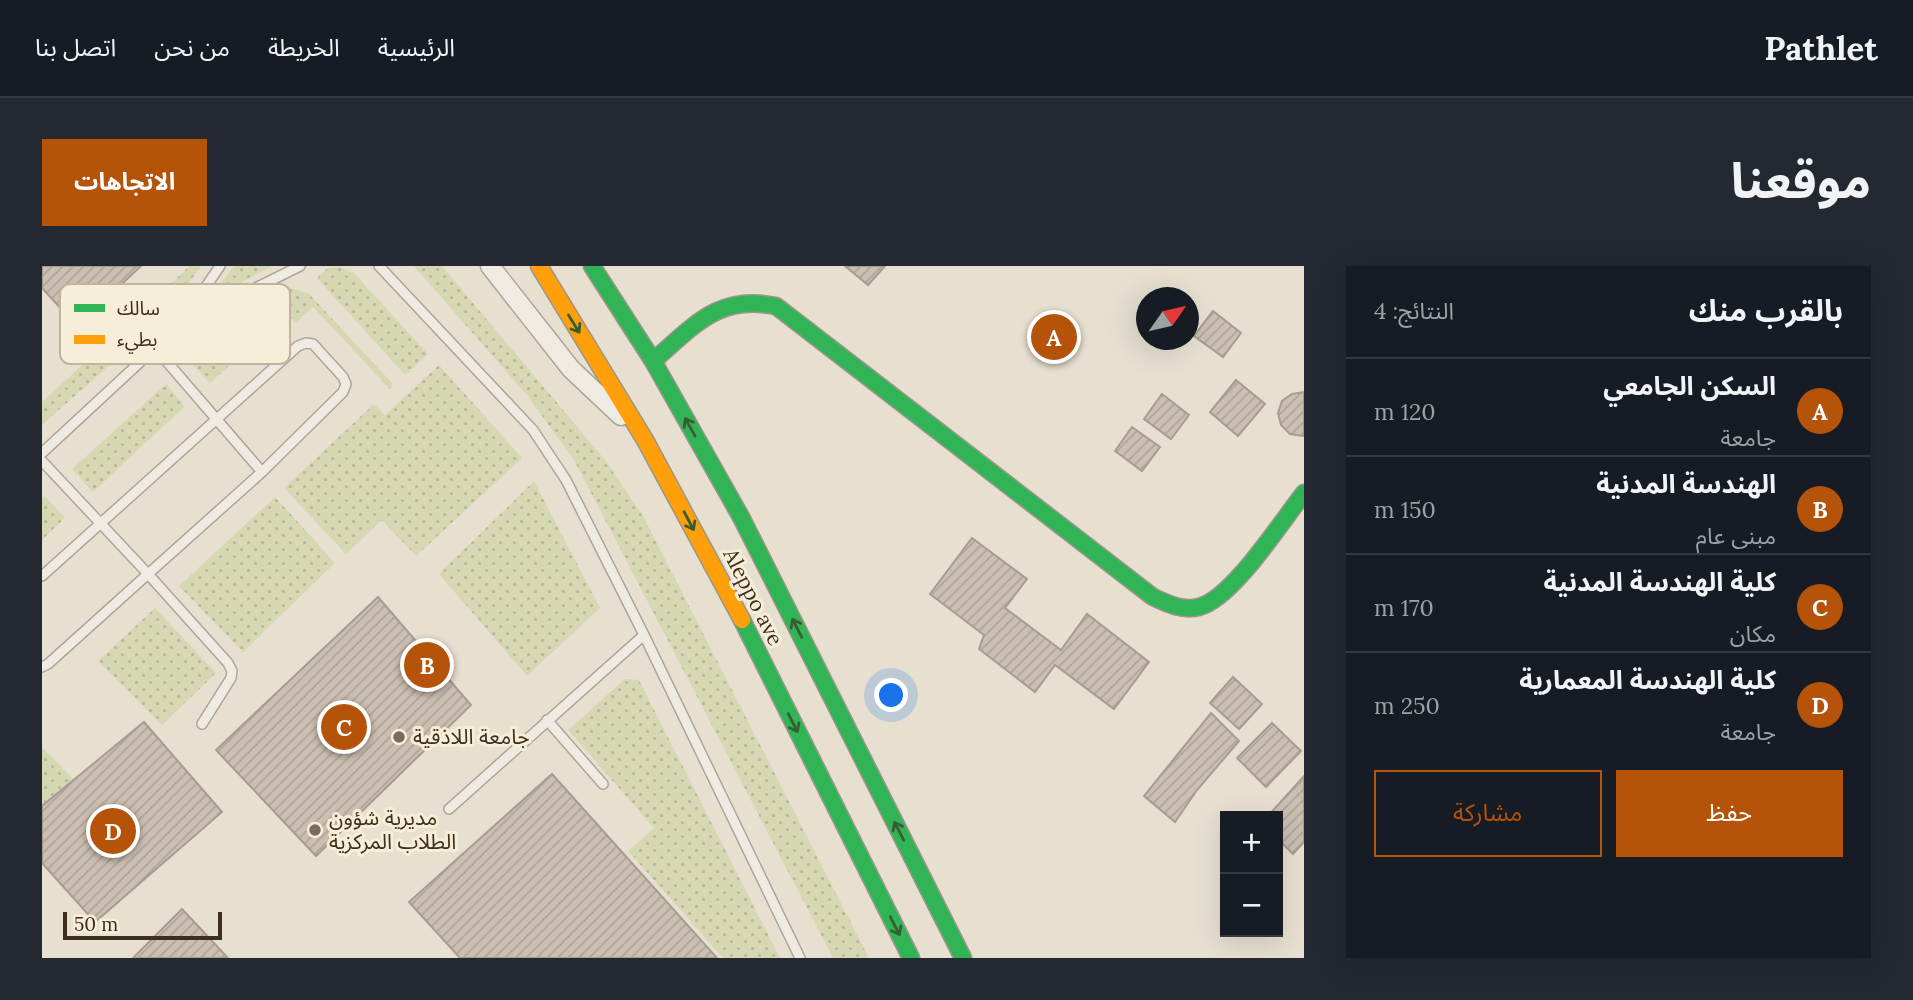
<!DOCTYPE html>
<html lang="ar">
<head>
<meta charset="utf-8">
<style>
	:root { --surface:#171b24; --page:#242831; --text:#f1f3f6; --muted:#9ea1a6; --line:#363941; --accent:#b45309 }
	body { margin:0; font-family:Lora,"Noto Sans Arabic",serif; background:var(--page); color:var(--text); direction:rtl }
	.controls { position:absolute; right:21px; bottom:21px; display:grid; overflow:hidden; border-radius:0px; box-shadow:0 7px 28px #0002 }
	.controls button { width:63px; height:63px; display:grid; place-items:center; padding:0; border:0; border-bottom:2px solid var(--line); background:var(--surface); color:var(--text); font:35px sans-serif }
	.compass { position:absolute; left:1094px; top:21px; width:63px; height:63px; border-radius:50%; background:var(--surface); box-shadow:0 7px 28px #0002; rotate:56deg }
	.scale { position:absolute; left:21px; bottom:18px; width:159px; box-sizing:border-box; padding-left:7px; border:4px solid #3d2e20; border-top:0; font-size:19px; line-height:24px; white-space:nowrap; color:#3d2e20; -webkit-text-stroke:5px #f7eed8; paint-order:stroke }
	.you { position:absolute; left:850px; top:430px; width:24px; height:24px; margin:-18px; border:5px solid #fff; border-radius:50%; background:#1a73e8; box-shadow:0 0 0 10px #1a73e833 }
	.badge { display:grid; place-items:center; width:46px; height:46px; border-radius:50%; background:var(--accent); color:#fff; font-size:23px; font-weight:700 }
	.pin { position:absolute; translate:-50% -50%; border:4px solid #fff; box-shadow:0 2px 7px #0006 }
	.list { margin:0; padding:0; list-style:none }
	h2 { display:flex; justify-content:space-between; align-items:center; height:91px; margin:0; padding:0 28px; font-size:30px }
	h2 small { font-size:23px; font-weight:400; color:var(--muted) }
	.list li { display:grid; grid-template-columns:46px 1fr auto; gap:21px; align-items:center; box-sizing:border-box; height:98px; padding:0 28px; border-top:2px solid var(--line) }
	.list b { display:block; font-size:26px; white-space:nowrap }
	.list p { margin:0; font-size:23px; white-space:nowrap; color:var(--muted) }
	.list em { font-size:23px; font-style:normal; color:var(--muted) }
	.actions { display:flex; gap:14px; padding:21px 28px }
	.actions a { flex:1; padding:16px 0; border:2px solid var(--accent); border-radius:0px; text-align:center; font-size:24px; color:var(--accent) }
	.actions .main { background:var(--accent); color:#fff }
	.map { position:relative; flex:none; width:1262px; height:692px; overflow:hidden; direction:ltr; border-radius:0px }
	header { display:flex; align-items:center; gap:42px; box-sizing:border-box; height:98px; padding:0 35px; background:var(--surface); border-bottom:2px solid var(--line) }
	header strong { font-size:33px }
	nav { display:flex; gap:38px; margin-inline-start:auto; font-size:24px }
	.intro { display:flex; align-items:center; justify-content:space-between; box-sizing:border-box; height:168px; padding:0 42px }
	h1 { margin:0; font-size:49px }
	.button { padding:18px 32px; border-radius:0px; background:var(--accent); color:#fff; font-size:24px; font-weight:700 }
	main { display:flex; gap:42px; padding:0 42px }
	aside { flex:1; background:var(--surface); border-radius:0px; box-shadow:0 7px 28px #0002 }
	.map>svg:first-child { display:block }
</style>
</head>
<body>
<header>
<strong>Pathlet</strong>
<nav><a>الرئيسية</a><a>الخريطة</a><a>من نحن</a><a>اتصل بنا</a></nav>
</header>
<div class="intro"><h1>موقعنا</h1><a class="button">الاتجاهات</a></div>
<main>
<aside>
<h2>بالقرب منك<small>النتائج: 4</small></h2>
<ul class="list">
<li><span class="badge">A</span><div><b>السكن الجامعي</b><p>جامعة</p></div><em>120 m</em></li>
<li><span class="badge">B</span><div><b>الهندسة المدنية</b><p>مبنى عام</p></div><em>150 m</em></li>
<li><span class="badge">C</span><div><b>كلية الهندسة المدنية</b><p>مكان</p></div><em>170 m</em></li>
<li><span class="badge">D</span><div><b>كلية الهندسة المعمارية</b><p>جامعة</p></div><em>250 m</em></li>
</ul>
<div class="actions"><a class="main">حفظ</a><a>مشاركة</a></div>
</aside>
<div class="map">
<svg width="1262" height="692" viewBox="0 0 1262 692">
	<defs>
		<pattern id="grass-dots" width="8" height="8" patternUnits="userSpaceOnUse" patternTransform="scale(1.75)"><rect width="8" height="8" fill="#d6d7b3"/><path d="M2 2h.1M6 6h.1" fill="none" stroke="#b9b99a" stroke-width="1.8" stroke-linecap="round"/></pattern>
		<pattern id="building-hatch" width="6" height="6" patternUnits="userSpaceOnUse" patternTransform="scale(1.75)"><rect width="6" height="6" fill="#cbbfb2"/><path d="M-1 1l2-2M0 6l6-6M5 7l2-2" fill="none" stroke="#afa499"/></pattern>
	</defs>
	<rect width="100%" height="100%" fill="#e7e0d1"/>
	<path fill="url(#grass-dots)" d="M148,0H159C120,58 52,112 0,159V136Z
		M192,0H230L165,35Z
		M372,0H400L563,194L601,250L827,692H791L532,194L484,128Z
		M297,1L312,7L386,88L363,109L275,12L286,2Z
		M249,22L267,28L351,118L348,123L271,41L254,57L244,47L168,117L146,94L192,55Z
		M397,99L480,192L374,290L340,254L304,288L242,222L332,138L343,149Z
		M124,118L143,140L51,226L30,203Z
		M492,215L558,342L485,410L397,308Z
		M3,230L23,252L0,274V233Z
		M233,231L293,297L201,386L137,320Z
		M113,342L174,407L120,459L56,395Z
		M583,413L597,414L738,692H681L586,585L612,562L526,464Z
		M0,481L32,514L0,540Z"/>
	<path fill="url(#building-hatch)" stroke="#a89c90" stroke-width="2" d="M0,0H99L35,60L0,22Z
		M803,0H843L826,19Z
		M1171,45L1199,67L1181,91L1152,70Z
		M1194,114L1223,138L1196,170L1168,146Z
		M1262,126V170H1261L1248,168L1239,159L1236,147L1240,135L1250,128Z
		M1120,128L1147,149L1129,173L1102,153Z
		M1090,161L1118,181L1100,205L1073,185Z
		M930,272L985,313L963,342L1019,384L1045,348L1107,396L1072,443L1013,399L993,426L937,383L942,369L888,328Z
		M336,331L429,439L274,590L174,484Z
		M1191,411L1220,438L1197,463L1168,437Z
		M1169,447L1197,475L1155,524L1133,556L1102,530Z
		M102,456L180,546L53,656L0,597V540Z
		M1230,457L1259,485L1224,521L1195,492Z
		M510,508L675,692H418L367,636Z
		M1262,510V576L1251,588L1236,573V550H1226Z
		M140,643L186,692H91Z"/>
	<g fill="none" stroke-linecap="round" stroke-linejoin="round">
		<defs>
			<path id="lane" d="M337,0L491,164L524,214L602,369L758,692
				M139,59L258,0
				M113,82L220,206L106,308L186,397L190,405L189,412L160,458
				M0,187L137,60L178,0
				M0,195L106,308L6,398L0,401
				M0,310L256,80L264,77L271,78L301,111L304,118L301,126L220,206
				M505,454L561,518
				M407,543L602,369"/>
			<path id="street" d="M448,0L529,103L579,150"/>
			<path id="fast" d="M550,0L611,95L699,251L921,692
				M611,95C652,60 676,28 734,40L1111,331C1126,338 1140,345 1157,341C1190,333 1240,255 1262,227
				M700,354L869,692"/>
			<path id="slow" d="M497,0L603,174L700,354"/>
		</defs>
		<use href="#lane" stroke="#ada599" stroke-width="12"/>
		<use href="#street" stroke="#ada599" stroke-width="21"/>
		<use href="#fast" stroke="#9c958a" stroke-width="19"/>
		<use href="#slow" stroke="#9c958a" stroke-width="19"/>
		<use href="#lane" stroke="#efebe3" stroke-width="9"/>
		<use href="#street" stroke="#efebe3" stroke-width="18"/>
		<use href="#fast" stroke="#30b455" stroke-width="16"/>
		<use href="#slow" stroke="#ff9f0a" stroke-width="16"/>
	</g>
	<defs><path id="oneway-shaft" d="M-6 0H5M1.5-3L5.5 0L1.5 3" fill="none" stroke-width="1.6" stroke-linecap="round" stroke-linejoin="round" transform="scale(1.75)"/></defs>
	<g stroke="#385d33">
		<use href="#oneway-shaft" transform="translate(532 58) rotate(58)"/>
		<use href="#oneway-shaft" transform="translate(648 161) rotate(-119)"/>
		<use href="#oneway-shaft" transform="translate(647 255) rotate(62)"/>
		<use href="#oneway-shaft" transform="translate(755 362) rotate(-117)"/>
		<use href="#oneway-shaft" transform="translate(751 457) rotate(63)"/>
		<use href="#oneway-shaft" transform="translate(857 565) rotate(-117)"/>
		<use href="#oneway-shaft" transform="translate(853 660) rotate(63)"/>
	</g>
	<g fill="#786c5e" stroke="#f7eed8" stroke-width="2.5">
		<circle cx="357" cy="471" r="7"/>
		<circle cx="273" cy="564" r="7"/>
	</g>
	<g text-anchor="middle" stroke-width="6" stroke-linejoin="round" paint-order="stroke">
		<g font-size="21" fill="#3d2e20" stroke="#f7eed8">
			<text transform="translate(711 331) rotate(63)" y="7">Aleppo ave</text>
		</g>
		<g font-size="21" fill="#3d2e20" stroke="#f7eed8" text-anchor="start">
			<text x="371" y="478">جامعة اللاذقية</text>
			<text x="287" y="559">مديرية شؤون<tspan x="287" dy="24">الطلاب المركزية</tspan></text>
		</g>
	</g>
	<rect x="18" y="18" width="230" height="80" rx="10" fill="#f7eed8" stroke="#bfb4a1" stroke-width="2"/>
	<rect x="32" y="38" width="31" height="8" fill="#30b455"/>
	<rect x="32" y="69" width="31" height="9" fill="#ff9f0a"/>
	<g font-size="19" fill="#3d2e20">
		<text x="75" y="49">سالك</text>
		<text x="75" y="80">بطيء</text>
	</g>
</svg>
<div class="controls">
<button>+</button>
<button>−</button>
</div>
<svg class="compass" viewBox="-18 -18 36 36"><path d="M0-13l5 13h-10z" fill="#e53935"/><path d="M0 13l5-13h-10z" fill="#9ea1a6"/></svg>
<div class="scale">50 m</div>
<div class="you"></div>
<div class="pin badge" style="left:1012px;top:71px">A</div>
<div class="pin badge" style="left:385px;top:399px">B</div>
<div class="pin badge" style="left:302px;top:461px">C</div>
<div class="pin badge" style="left:71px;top:565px">D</div>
</div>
</main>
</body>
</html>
